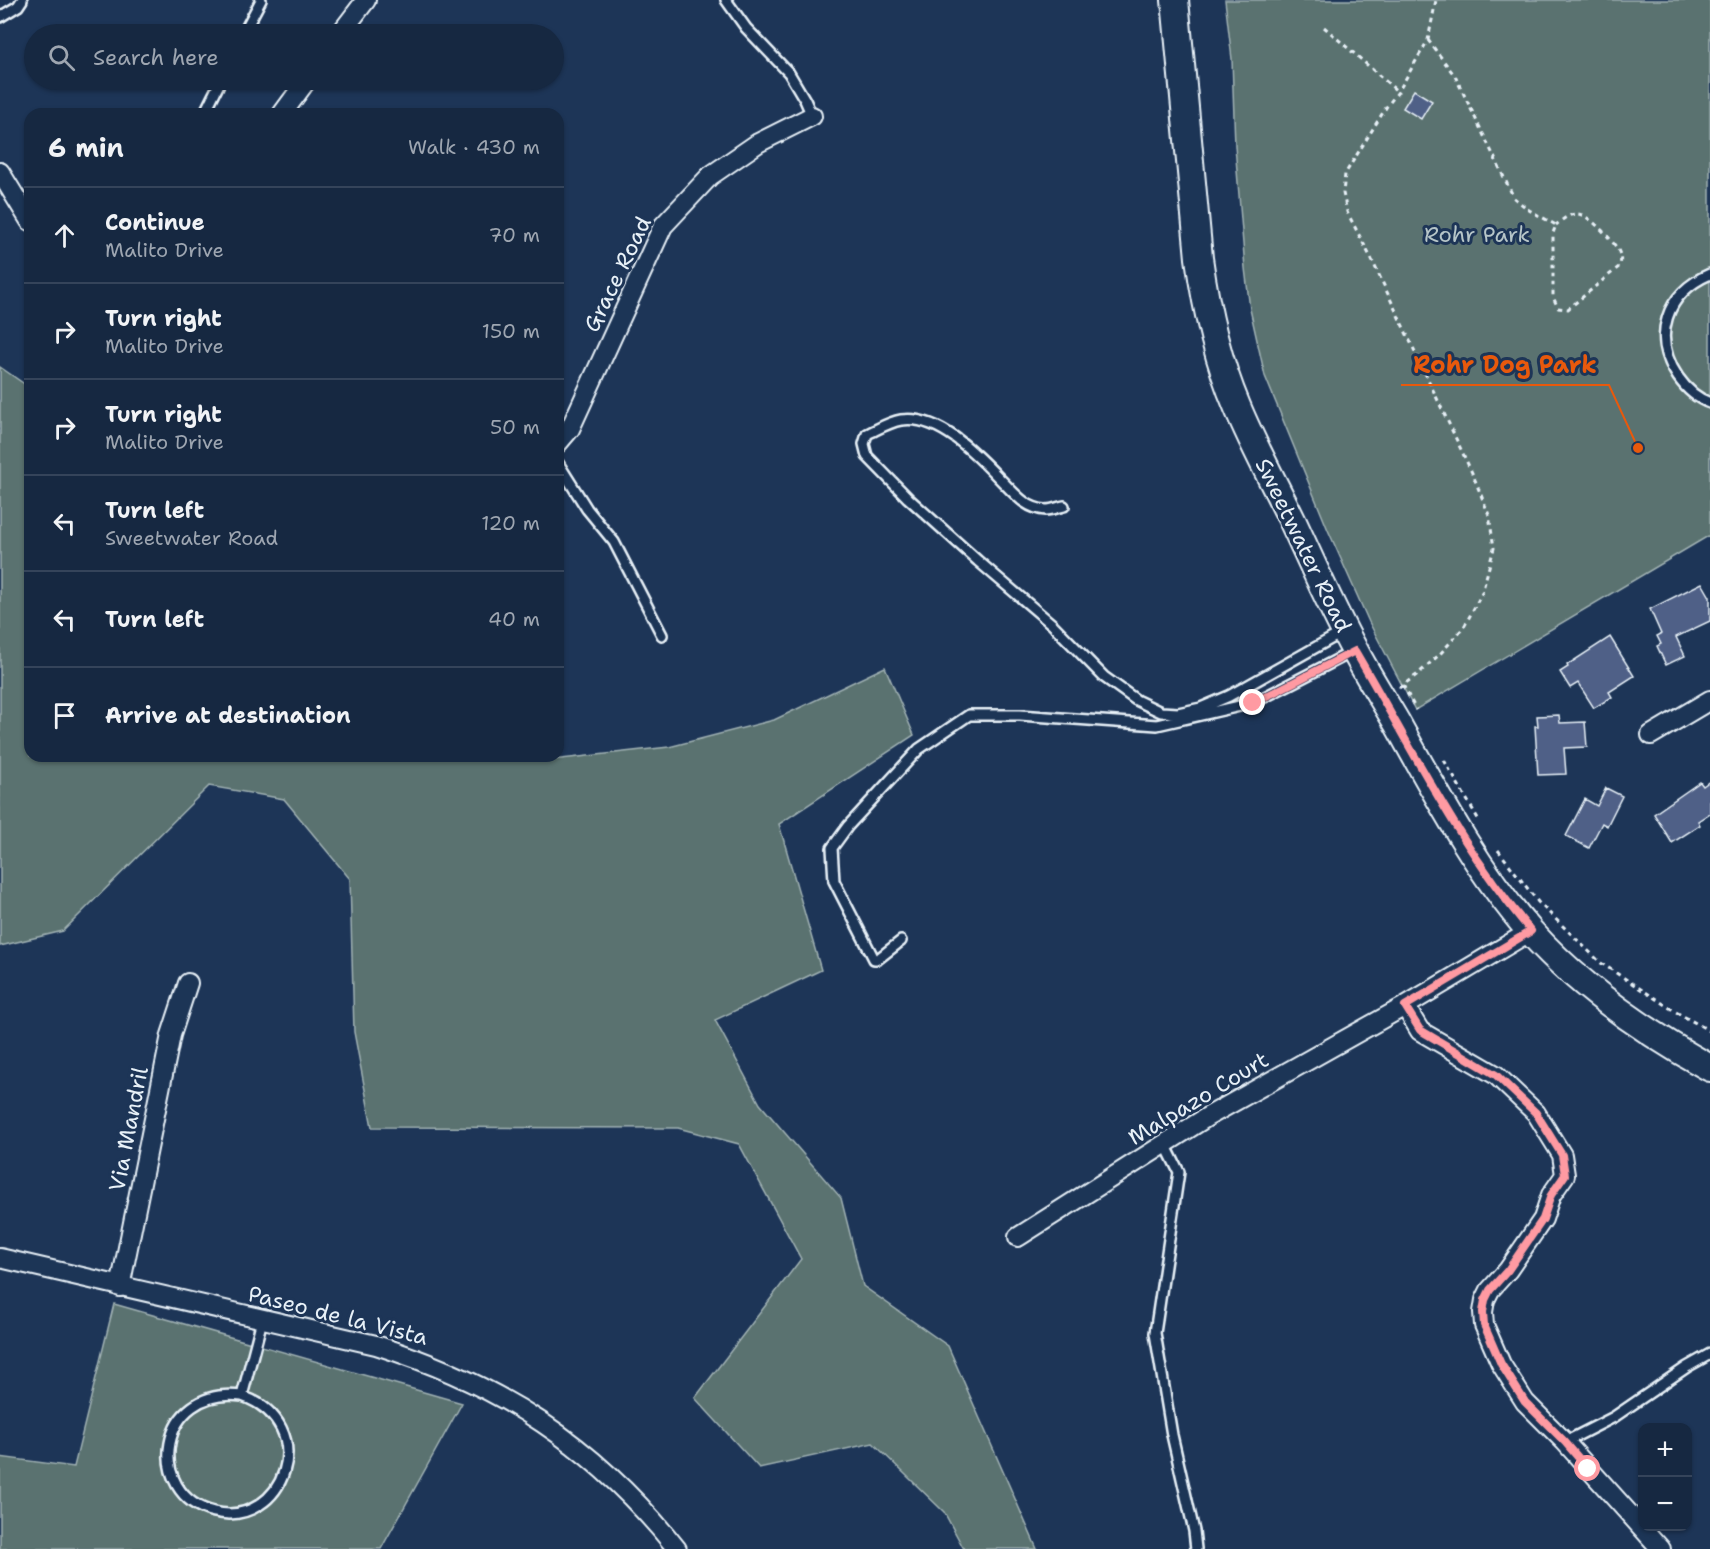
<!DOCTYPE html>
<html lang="en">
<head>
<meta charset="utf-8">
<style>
	:root { --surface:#162841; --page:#1f3048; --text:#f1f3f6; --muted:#9ea6b1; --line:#35445a }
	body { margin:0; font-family:"Shantell Sans",sans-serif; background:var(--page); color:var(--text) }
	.controls { position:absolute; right:18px; bottom:18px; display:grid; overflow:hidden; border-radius:12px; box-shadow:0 2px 4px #0004 }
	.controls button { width:54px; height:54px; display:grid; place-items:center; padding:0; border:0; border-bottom:2px solid var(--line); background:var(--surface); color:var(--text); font:30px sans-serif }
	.stop { position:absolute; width:18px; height:18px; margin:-14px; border:4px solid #ff9aa2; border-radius:50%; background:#fff }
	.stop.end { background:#ff9aa2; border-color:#fff; box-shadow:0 2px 6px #0008 }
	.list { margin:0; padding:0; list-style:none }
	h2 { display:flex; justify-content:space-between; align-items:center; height:78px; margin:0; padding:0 24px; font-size:26px }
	h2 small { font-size:20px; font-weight:400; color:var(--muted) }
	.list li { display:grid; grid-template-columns:39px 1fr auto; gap:18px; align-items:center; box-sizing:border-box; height:96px; padding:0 24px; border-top:2px solid var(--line) }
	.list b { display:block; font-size:22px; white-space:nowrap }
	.list p { margin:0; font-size:20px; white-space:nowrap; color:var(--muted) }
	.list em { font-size:20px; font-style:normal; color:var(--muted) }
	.icon { flex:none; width:33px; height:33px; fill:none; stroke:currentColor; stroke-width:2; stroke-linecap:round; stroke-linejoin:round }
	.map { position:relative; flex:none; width:1710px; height:1549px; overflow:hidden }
	.search { position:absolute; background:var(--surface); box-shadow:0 2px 4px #0004; left:24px; top:24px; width:540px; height:66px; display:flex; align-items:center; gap:15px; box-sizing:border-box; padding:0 21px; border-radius:33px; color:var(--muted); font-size:22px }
	.panel { position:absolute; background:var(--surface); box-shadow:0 2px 4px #0004; left:24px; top:108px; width:540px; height:654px; border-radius:18px }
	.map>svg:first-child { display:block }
</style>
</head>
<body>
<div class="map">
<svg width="1710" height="1549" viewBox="0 0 1710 1549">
	<rect width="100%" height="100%" fill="#1d3557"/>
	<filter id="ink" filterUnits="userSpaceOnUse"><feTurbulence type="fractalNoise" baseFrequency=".0167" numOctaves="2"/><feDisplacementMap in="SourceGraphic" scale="12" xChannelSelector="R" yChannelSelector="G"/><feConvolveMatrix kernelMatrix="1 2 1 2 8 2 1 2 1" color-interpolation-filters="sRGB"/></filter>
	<g filter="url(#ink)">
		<path fill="#5a726f" stroke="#a1b2b4" stroke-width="1.5" d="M1225,0H1710V535L1415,710L1369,622L1328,530L1265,376L1250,309L1245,268L1235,146L1232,59Z
			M0,367L30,388V756H547L552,760L669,747L774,720L885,667L914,735L779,824L821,970L715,1020L760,1104L841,1198L863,1286L948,1346L1037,1549H964L944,1512L873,1443L759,1468L695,1398L801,1259L739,1144L678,1128L372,1127L354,1032L350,879L284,799L209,786L63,931L0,946Z
			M114,1304L462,1403L381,1549H0V1457L74,1467Z"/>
		<path fill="#4f6087" stroke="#e8f1f8" stroke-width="1.5" d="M1414,90L1432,101L1421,119L1403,108Z
			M1702,583L1710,597V621L1676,637L1685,656L1666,665L1657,646L1661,644L1657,636L1661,634L1650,609Z
			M1610,637L1634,676L1609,692L1612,697L1594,708L1578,683L1570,688L1560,672L1568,667L1567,665Z
			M1559,715L1560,723L1585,722L1587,747L1564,748L1566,774L1538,775L1535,726H1538L1537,716Z
			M1710,781V813L1698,821L1700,825L1672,843L1654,814L1700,782L1703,786Z
			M1606,788L1622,796L1607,826L1602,823L1589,848L1566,836L1585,799L1597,806Z"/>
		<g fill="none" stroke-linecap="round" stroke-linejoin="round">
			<defs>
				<path id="lane" d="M726,0L746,28L789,73L805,100L812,116
					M0,17L18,6L22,0
					M243,34L261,0
					M204,114L221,80
					M1710,274C1666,293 1651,337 1678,377C1687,390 1696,398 1710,403
					M558,463L587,509L614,542L662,635
					M1064,506C1059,507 1052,510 1046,510C1026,509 1014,493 1001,480C977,455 939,414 901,420C889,422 878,429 867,434L864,444L867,456L908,498L978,561L1053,625L1104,677L1136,700L1161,712L1178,713L1201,708L1229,696L1343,632
					M901,941L878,959H874L834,881L832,848L848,826L919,749L969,715H1020L1157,725L1253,703L1352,652
					M1165,1144L1179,1172L1155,1333L1172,1435L1194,1531L1196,1549
					M242,1396C322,1424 284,1529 214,1512C144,1495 157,1385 242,1396L262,1320
					M1565,1442L1614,1417L1687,1367L1710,1354"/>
				<path id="street" d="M340,34L366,0
					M282,114L307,80
					M0,172L30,221
					M558,443L570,429L663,226L710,176L758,143L812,116
					M1651,735L1710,700
					M1405,1006L1420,1031L1496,1075L1536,1113L1562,1155L1565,1175L1551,1195L1543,1219L1508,1270L1490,1290L1485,1300L1483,1312L1484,1325L1501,1364L1525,1402L1565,1442L1661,1549
					M1018,1237L1207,1117L1405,1006L1531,931
					M0,1258L376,1345C502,1385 594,1445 677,1549
					M120,1287L171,1035L188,983"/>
				<path id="secondary" d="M1175,0L1199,258C1206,309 1217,359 1237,406C1253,445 1274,483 1293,522C1313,565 1332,609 1355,651C1368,676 1383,699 1397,723C1437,795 1476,869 1530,931C1580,987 1645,1032 1710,1068"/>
			</defs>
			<use href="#lane" stroke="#e8f1f8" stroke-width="14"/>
			<use href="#street" stroke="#e8f1f8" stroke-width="22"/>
			<use href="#secondary" stroke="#e8f1f8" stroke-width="30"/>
			<path stroke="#e8f1f8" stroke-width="3" stroke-dasharray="4.5 4.5" stroke-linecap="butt" d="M1324,27L1398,92
				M1428,40L1455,76L1514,198L1529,210L1556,225L1553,233V297L1558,308L1568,309L1620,266C1621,262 1621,257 1619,252C1614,241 1589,214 1577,214C1568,214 1562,220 1556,225
				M1403,685L1416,710
				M1399,688L1418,674L1440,654L1464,627L1482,593L1494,548L1489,515L1473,475L1371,258L1347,212L1343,193L1345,174L1387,106L1398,92L1428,40L1436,0
				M1444,760L1480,822
				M1498,850L1538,902L1601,963L1676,1012L1710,1031"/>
			<use href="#lane" stroke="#1d3557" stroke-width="9"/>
			<use href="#street" stroke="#1d3557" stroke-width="18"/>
			<use href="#secondary" stroke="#1d3557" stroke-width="26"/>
		</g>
	</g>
	<g fill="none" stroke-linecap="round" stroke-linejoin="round" filter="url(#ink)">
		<path stroke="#ff9aa2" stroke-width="8" d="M1253,703L1355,651C1411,746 1459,846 1531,931L1405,1006L1420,1030L1496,1075L1536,1113L1562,1155L1565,1175L1551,1195L1543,1219L1508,1270L1490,1290L1485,1300L1483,1312L1484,1325L1501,1364L1525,1402L1565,1442L1588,1469"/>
	</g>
	<g text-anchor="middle" stroke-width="6" stroke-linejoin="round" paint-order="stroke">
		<g font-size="22" fill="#b6c5c8" stroke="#1d3557">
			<text x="1477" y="242">Rohr Park</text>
		</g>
		<g font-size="22" fill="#e8f1f8" stroke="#1d3557">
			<text transform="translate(617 274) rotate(-64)" y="8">Grace Road</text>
			<text transform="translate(1304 545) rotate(64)" y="8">Sweetwater Road</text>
			<text transform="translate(1198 1098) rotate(-31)" y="8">Malpazo Court</text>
			<text transform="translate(128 1129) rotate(-79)" y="8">Via Mandril</text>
			<text transform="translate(338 1315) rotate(14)" y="8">Paseo de la Vista</text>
		</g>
	</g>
	<path fill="none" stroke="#e8590c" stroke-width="2" d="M1638 448L1609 385H1401"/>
	<circle fill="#e8590c" stroke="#1d3557" stroke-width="2" cx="1638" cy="448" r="6"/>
	<g font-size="24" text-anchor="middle" font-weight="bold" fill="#e8590c" stroke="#1d3557" stroke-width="6" stroke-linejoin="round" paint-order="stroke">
		<text x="1505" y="373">Rohr Dog Park</text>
	</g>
</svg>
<div class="controls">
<button>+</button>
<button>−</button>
</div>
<div class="stop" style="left:1588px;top:1469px"></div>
<div class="stop end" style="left:1253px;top:703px"></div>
<div class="search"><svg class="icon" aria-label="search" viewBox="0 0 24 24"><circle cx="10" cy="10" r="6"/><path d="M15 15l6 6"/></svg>Search here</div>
<section class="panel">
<h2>6 min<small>Walk · 430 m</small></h2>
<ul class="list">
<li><svg class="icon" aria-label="ahead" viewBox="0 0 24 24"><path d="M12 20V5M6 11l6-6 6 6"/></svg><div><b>Continue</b><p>Malito Drive</p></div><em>70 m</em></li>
<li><svg class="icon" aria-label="right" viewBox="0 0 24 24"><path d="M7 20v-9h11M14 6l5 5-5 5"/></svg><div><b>Turn right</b><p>Malito Drive</p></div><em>150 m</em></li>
<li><svg class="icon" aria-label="right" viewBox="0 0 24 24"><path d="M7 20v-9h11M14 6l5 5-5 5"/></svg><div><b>Turn right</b><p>Malito Drive</p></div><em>50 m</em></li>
<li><svg class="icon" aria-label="left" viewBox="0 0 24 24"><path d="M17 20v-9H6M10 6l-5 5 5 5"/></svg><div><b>Turn left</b><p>Sweetwater Road</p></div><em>120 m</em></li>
<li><svg class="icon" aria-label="left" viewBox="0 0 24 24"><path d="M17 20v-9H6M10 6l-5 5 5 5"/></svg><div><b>Turn left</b></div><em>40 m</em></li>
<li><svg class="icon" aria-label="arrive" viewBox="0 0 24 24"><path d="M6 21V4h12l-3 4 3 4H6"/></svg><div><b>Arrive at destination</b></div></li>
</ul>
</section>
</div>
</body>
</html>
